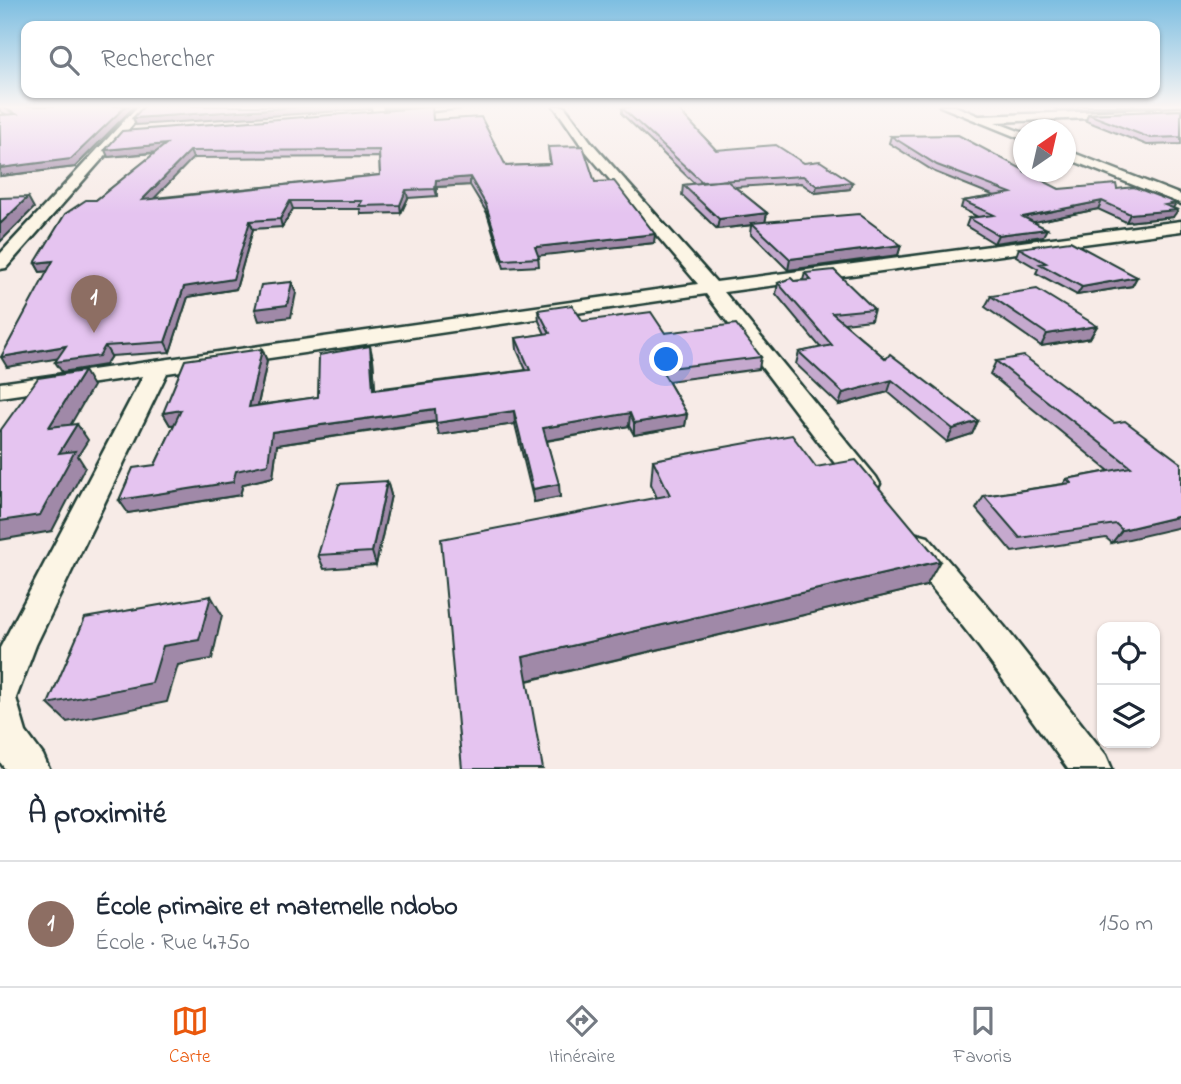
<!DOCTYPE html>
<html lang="fr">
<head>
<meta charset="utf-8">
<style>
	:root { --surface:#fff; --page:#f2f2f3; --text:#1f2937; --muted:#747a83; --line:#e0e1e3; --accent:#ea580c }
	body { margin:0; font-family:"Indie Flower",sans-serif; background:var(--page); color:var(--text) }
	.controls { position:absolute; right:21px; bottom:21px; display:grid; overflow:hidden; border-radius:14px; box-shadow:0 2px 5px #0004 }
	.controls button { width:63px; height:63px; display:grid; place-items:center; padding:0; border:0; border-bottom:2px solid var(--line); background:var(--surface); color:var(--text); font:35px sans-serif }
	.compass { position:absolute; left:1013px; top:119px; width:63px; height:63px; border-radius:50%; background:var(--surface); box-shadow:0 2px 5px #0004; rotate:34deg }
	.you { position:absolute; left:667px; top:360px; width:24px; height:24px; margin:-18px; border:5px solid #fff; border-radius:50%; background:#1a73e8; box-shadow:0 0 0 10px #1a73e833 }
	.badge { display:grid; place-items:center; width:46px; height:46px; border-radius:50%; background:var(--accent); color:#fff; font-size:23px; font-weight:700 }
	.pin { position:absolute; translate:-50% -58px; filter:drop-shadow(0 2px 4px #0008) }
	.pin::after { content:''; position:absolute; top:37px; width:24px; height:21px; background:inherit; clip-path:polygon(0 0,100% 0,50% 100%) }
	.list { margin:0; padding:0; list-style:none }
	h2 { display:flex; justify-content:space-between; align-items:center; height:91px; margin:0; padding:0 28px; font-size:30px }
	h2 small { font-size:23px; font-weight:400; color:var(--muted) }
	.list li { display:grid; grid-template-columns:46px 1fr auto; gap:21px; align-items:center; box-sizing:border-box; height:126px; padding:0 28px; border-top:2px solid var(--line) }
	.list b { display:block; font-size:26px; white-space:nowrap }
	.list p { margin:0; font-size:23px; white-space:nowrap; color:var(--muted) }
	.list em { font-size:23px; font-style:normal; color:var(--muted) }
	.icon { flex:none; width:38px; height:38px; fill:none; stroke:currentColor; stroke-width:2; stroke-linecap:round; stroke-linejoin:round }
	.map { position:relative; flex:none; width:1181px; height:769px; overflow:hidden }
	.search { position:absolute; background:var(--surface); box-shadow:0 2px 5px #0004; left:21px; right:21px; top:21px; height:77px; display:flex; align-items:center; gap:18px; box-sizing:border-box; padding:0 24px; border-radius:14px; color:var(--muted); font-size:26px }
	.sheet { height:217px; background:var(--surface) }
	nav { display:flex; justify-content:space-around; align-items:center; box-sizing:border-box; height:98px; border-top:2px solid var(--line); background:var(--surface); font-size:19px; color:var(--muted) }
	nav a { display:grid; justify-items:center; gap:4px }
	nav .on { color:var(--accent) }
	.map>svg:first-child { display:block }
</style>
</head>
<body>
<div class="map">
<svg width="1181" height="769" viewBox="0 0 1181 769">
	<rect width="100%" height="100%" fill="#f7ebe7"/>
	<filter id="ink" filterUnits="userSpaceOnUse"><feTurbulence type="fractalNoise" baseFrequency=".0143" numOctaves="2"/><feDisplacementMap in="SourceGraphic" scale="14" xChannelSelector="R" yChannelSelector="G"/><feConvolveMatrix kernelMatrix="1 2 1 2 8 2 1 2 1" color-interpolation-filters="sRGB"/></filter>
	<g filter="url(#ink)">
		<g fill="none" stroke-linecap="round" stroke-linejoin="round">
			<defs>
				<path id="street" d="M138,106H149L6,268L0,269V254Z
					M372,106H382L383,110L478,106L378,117L373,114Z
					M554,106H564L591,142L716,282L1181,221V231L724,292L876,477L880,484L876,491L866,494L856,491L706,294L167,373L36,645L16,698L26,732L43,755L49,769H5L0,762V648L143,376L0,397V383L698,284L583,148Z
					M940,106H955L979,116L1181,108V114L995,122L1024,133V140Z
					M1066,150L1181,195V204L1066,158Z
					M917,534L928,537L1004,626L1106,755L1112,769H1068L980,648L906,555L902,546L906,537Z"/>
			</defs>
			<use href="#street" stroke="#1f3d34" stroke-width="5"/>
			<use href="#street" fill="#fcf5e5" fill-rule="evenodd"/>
		</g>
		<path fill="#c5a9ce" stroke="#1f3d34" stroke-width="2" fill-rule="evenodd" d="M0,106H135L75,167L0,176V115H7L0,111Z
			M384,106H413L385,107Z
			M624,106H675L716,150L804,163L852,182L850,189L815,193L801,183L735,187L767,213L765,222L901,245L898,255L788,270L751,233L752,225L717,229L682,195L683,185L695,184L622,114V108H625Z
			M1048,106H1162L1059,110Z
			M1181,110V144L1147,145L1086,121L1088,114Z
			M433,120L506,166L550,164L548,147L595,182L654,243L538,255L539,266L504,268L487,213L470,185L437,187V196L408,198L401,213L361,214L360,209H293L282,227L253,229L236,289L188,297L170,352L111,356L105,365L62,372L57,358L7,367L48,271L40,272L35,263L96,200L155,153L108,157ZM379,157L380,175L154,198L193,158Z
			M891,136L1059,189H1117L1173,208V217L1126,222L1098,209L1033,222L1043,236L994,243L966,226L969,218L978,217L961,208L963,201L995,196L935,172L889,143Z
			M1019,248L1137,277L1132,286L1077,295L1036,273L1038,269L1016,256Z
			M805,273L874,309L871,320L844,323L886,359L978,421L972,434L947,442L888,392L839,405L796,364L799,352L821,348L776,294L778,283L803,280Z
			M991,296L1097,326L1090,338L1041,346L985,307Z
			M538,310L583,321L665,333L761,357L759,369L668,381L687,414L685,426L634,435L629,426L547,441L560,497L534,502L515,424L439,435L436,422L277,445L273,477L243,484L240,495L128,513L155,465L174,425H170L163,413L262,349L267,361L258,405L318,397L373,359L375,389L526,370L517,350L516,338L545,334L539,321Z
			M996,361L1114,423L1181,463L1112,543L1106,538L1012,552L976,509L984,496L1063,484L1067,479L1109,471L990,374Z
			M653,460L816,467L926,586L527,681L462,769L657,498L651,484Z
			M387,481L391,495L376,565L324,569L318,555Z"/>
		<path fill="#a089a8" stroke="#1f3d34" stroke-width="2" d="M126,106H135L75,167L0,176V168Z
			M314,106H371L369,109L136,125L133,118Z
			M166,144L168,151L108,157L105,150Z
			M190,151L193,158L145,208L142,200Z
			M470,177V185L437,187V196L435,189L436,180Z
			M852,182L850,189L815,193L817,186Z
			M406,190L408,198L401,213L400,205Z
			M28,197L34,208L0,242V224Z
			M290,201L293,209L282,227L280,219Z
			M1102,201L1098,209L1020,225L1023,217Z
			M1176,203L1172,210H1178L1173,217L1126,222L1130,214L1165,205Z
			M767,213L765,223H752V225L717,229L719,219Z
			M250,221L253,229L236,289L188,297L170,352L165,342L184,287Z
			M1047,229L1043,236L994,243L998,235Z
			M655,234L654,243L536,256L535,247Z
			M901,245L898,255L788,270L790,259Z
			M53,261L58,270L40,272L35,263Z
			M1137,277L1132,286L1077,295L1082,287Z
			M292,282L296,293L291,317L259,321L255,309Z
			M1097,326L1090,338L1041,346L1047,334Z
			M66,346L72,356L7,367L1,357Z
			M105,346L111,356L105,365L62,372L55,362Z
			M370,346L373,359L376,402L373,390Z
			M262,349L267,361L255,419L249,407Z
			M84,371L93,386L60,443L49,427Z
			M892,380L888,392L839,405L843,393Z
			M435,409L437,421L277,445L273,477L243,484L240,495L128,513L119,500L236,471L272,432Z
			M181,410L187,423L170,425L163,413Z
			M514,411L515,424L439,435L436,423Z
			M630,413L629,426L544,441L543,428Z
			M687,414L685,426L634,435V423Z
			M978,421L972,434L947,442L953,429Z
			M77,424L88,440L78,456L85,467L52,531L0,540V521L59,453Z
			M387,481L391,495L376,565L372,552Z
			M559,484L560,497L534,502L533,489Z
			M1181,516V527L1112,543L1122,530Z
			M940,561L926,586L525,681L523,657Z
			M211,596L222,615L212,659L178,665L167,702L67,722L48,704L163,646Z"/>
		<path fill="#e5c4f0" stroke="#1f3d34" stroke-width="2" fill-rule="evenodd" d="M0,106H126L71,159L0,168V115L16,114Z
			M144,106H314L133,118Z
			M629,106H675L716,150L776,145L804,163L820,161L852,182L817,186L803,176L702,182L622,108L631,107Z
			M432,107L433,120L481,117L506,166L551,164L548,147L583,146L595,182L614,181L655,234L535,247L539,258L503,260L486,205L470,177L436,180L435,189L406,190L400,205L359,206L362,201H290L280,219L250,221L233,279L184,287L165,342L105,346L99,356L55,362L66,346L1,357L53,261L35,263L65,214L86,200H96L166,144L105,150L122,131ZM379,150L380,175L142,200L190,151Z
			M1181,110V137L1150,138L1088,114Z
			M958,135L1024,170V172H1026L1059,189L1116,184L1117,189L1134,187L1176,203L1165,205L1178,210L1130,214L1102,201L1023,217L1047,229L998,235L969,218L994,215L963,201L1011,193L937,165L891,136Z
			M726,180L767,213L719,219L683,185Z
			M28,197L0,224V198Z
			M859,214L901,245L790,259L752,223Z
			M1070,241L1137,277L1082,287L1040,264L1046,263L1019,248Z
			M834,270L874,309L832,313L886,359L890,354L978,421L953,429L892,380L843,393L799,352L832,345L778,283L791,278L794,281L811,280L805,273Z
			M292,282L287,305L255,309L261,285Z
			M1037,289L1097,326L1047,334L991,296Z
			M572,305L583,321L651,312L665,333L736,324L761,357L661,369L687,414L634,423L630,413L543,428L559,484L533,489L514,411L436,423L435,409L272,432L268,464L236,471L233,482L119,500L133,468L155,465L181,410L163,413L185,360L262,349L249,407L318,397L319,355L370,346L373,390L530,370L516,338L550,333L538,310Z
			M1024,356L1114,423L1125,421L1181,463V516L1122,530L1116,524L1020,538L984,496L1071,483L1067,479L1131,467L996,361Z
			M84,371L49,427L77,424L59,453L75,451L40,515L0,521V431L38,378Z
			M792,435L816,467L856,460L940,561L523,657L543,769H462L441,539L670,495L653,460Z
			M387,481L372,552L318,555L339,484Z
			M211,596L199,640L163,646L152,683L48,704L85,618Z"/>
	</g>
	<linearGradient id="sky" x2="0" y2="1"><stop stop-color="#7dbee1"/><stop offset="0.5" stop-color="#fbf6f4"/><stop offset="1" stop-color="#fbf6f4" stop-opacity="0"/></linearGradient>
	<rect width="1181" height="214" fill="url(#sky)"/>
</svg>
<div class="controls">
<button><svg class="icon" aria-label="locate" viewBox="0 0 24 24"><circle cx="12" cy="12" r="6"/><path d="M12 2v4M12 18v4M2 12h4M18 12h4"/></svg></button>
<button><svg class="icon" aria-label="layers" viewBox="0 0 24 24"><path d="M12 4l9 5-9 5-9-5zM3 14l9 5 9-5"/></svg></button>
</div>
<svg class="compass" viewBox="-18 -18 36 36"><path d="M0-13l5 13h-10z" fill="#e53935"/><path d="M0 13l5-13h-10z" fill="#747a83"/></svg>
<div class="you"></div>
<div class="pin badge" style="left:94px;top:333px;background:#8d6e63">1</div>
<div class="search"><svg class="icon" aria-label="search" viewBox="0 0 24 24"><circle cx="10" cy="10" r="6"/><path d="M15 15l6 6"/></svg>Rechercher</div>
</div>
<section class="sheet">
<h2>À proximité<small></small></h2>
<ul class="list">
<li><span class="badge" style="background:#8d6e63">1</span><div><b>École primaire et maternelle ndobo</b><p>École · Rue 4.750</p></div><em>150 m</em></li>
</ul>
</section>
<nav>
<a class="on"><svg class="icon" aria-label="map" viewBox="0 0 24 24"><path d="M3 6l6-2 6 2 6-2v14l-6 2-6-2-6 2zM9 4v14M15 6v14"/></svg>Carte</a>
<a><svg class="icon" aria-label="directions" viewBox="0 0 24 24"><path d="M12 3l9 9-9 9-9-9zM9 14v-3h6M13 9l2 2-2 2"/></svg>Itinéraire</a>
<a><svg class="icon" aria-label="saved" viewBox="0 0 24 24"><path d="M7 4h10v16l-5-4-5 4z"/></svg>Favoris</a>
</nav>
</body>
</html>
